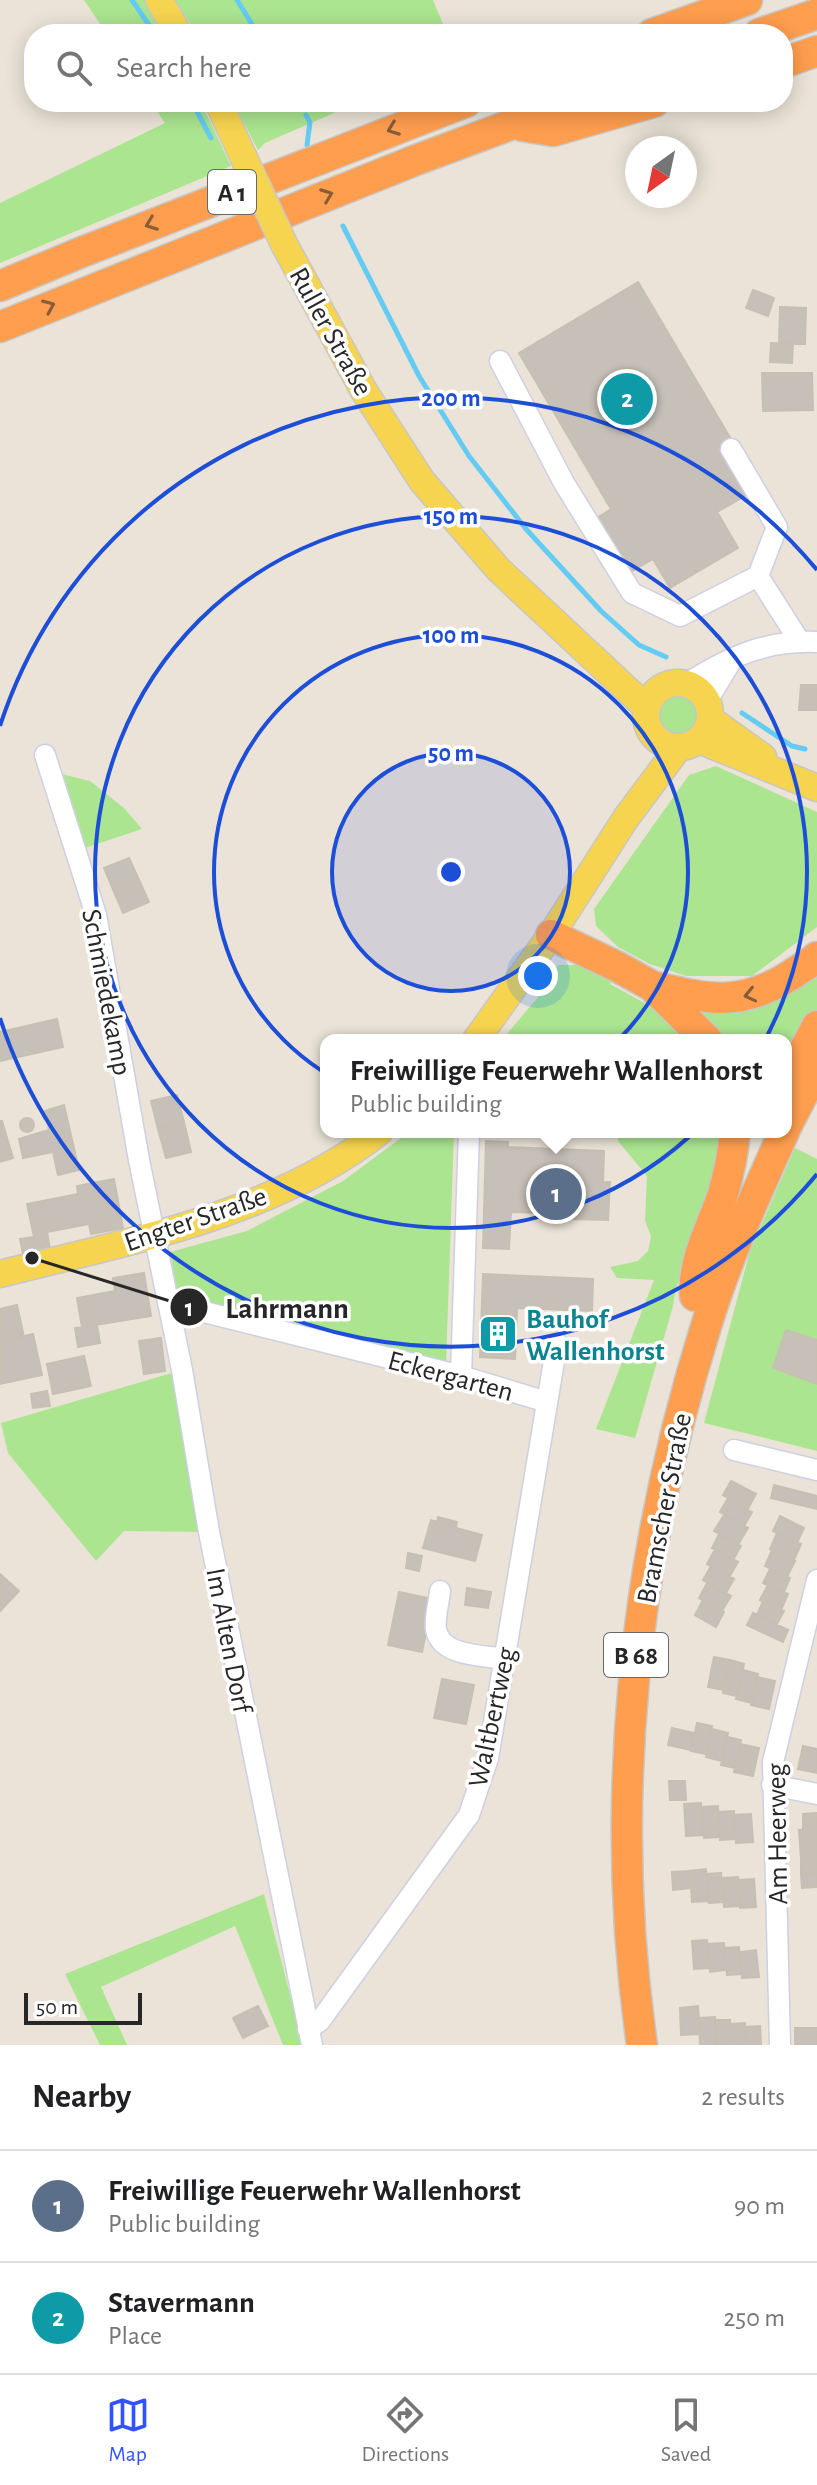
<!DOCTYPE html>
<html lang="en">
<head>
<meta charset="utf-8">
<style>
	:root { --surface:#fff; --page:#f2f2f2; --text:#202124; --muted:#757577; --line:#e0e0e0; --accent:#3153ff }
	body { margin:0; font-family:"Alegreya Sans",sans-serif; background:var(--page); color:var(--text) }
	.compass { position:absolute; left:625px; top:136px; width:72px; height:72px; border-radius:50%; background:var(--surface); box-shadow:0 4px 20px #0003; rotate:213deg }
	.scale { position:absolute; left:24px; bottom:20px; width:118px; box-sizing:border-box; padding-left:8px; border:4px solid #272727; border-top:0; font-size:22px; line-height:28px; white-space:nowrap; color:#272727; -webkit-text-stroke:6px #fff; paint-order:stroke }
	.you { position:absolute; left:538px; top:976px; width:28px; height:28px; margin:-20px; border:6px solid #fff; border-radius:50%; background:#1a73e8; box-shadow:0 0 0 12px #1a73e833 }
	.badge { display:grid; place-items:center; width:52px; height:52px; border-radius:50%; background:var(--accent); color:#fff; font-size:26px; font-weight:700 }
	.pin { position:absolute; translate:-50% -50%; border:4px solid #fff; box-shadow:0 2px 8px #0006 }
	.popup { position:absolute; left:320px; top:1034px; width:472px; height:104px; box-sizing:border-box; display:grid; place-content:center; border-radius:16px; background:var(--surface); filter:drop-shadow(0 2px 6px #0005); font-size:26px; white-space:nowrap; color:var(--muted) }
	.popup b { font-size:30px; color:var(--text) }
	.popup::after { content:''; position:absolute; left:50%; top:100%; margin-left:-16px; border:16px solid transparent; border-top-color:var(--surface) }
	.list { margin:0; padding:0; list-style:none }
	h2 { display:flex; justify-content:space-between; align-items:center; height:104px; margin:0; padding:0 32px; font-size:34px }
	h2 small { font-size:26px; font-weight:400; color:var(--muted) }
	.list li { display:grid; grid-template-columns:52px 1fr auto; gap:24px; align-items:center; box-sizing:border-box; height:112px; padding:0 32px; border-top:2px solid var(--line) }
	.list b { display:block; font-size:30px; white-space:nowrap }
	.list p { margin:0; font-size:26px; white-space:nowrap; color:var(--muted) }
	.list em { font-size:26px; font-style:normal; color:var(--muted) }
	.icon { flex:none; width:44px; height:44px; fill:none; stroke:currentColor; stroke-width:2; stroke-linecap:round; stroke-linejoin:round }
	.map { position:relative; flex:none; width:817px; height:2045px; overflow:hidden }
	.search { position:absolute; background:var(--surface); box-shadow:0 4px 20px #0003; left:24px; right:24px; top:24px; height:88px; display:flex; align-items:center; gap:20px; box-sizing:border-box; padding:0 28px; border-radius:32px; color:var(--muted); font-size:30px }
	.sheet { height:328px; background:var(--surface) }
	nav { display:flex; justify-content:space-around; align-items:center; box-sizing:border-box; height:112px; border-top:2px solid var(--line); background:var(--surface); font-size:22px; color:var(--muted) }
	nav a { display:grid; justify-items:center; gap:4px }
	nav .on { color:var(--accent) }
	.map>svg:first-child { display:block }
</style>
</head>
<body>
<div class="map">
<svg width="817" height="2045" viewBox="0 0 817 2045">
	<rect width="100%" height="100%" fill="#ebe3d7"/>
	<path fill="#abe590" d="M84,0H145L166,34H107Z
		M175,0H433L447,34H197Z
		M151,102H201L231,166L0,263V203L165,123Z
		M233,102H359L265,143L258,150Z
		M659 714a20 20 0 1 1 40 0a20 20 0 1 1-40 0Z
		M716,766L817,812V927L752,976H686L650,964L618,947L596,926L594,909L689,775Z
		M53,772L90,781L124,808L142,829L76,851Z
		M558,965H582L614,977L610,984L650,1006L689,1040H502L538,997Z
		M817,968V1012L786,1066V1040H714L674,998Z
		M409,1132H454L446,1364L178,1295L170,1252L247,1231L343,1181Z
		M618,1132H721C720,1192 681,1247 673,1306L635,1438L596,1429L654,1280L617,1278L610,1267L638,1261L648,1251L651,1236L645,1221L647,1176L618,1141Z
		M795,1148L817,1159V1451L704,1423L750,1251Z
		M182,1370L209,1532L124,1531L96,1561L8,1453L1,1423Z
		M264,1894L303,2045H283L235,1926L101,1987L127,2045H100L65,1974Z"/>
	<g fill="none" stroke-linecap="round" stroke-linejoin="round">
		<path stroke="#63cbf4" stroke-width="5" d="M132,0L155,34
			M237,0L258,34
			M192,102L211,138
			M306,115L310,122L307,145
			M343,226L419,376L469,456L526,529L601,611L639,645L666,657
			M742,713L792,746L805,749"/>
	</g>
	<path fill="#c6c0b8" stroke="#c6bfb2" stroke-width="2" d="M638,282L735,446L748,494L717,512L738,548L670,588L653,559L629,573L597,518L611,509L519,353Z
		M753,290L774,298L768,316L746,308Z
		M780,307L806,308L805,344L779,343Z
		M771,343L793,344L792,363L770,362Z
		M762,373H812L813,410L763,411Z
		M801,685H817V710H799Z
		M129,858L149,902L123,913L104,868Z
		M57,1019L63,1047L0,1061V1032Z
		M177,1095L184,1122L158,1129L151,1101Z
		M64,1105L79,1170L58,1175L53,1152L23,1158L19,1139L49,1130L45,1111Z
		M20 1125a7 7 0 1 1 14 0a7 7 0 1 1-14 0Z
		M0,1121H2L13,1158L0,1162Z
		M184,1122L191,1152L166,1158L158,1129Z
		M486,1141L508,1142V1147L604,1151L603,1182H610L608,1220L573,1219V1214L511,1212L509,1249L483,1248Z
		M114,1179L123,1228L91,1234L89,1224L47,1232L50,1249L23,1254L20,1239L34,1237L27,1204L78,1194L77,1186Z
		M144,1273L151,1316L82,1327L77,1298L115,1291L113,1278Z
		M483,1274L593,1279L592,1311L517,1308L515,1359L480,1357Z
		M17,1305L24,1337L0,1342V1309Z
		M97,1325L100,1343L78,1347L75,1328Z
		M786,1330L817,1340V1384L773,1368Z
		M33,1334L42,1375L0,1384V1342Z
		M161,1338L165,1371L144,1374L139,1341Z
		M84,1356L91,1386L53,1394L47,1364Z
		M47,1391L50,1406L33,1408L31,1394Z
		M731,1481L756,1494L748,1509L723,1495Z
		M774,1485L817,1496V1509L771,1498Z
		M728,1498L752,1512L744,1526L720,1512Z
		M724,1515L748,1528L738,1545L714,1531Z
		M780,1516L804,1528L797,1543L773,1531Z
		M438,1517L457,1522L456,1528L482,1535L475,1561L423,1548L431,1520L437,1522Z
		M777,1533L801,1544L794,1560L770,1549Z
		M719,1534L741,1546L733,1560L712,1548Z
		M715,1549L738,1562L730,1576L707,1564Z
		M772,1550L795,1561L787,1577L765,1566Z
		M408,1553L422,1556L419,1571L406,1568Z
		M711,1566L734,1579L726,1593L703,1580Z
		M770,1569L790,1578L784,1592L763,1583Z
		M0,1574L19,1591L0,1611Z
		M707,1583L731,1596L722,1611L699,1598Z
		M768,1585L788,1594L781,1610L760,1600Z
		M467,1588L491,1592L488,1608L465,1605Z
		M399,1592L433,1599L422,1652L388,1645Z
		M703,1600L724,1612L716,1627L695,1615Z
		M763,1601L784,1611L777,1624L757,1615Z
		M753,1613L788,1630L783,1642L747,1625Z
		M714,1657L730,1660L724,1690L708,1687Z
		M730,1660L744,1664L737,1696L723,1693Z
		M743,1670L758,1674L752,1703L736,1699Z
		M758,1677L775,1681L769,1709L751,1705Z
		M442,1679L474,1685L466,1724L434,1718Z
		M697,1723L712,1726L706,1754L691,1751Z
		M672,1728L694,1733L691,1750L668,1745Z
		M712,1729L728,1733L722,1761L706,1757Z
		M727,1737L741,1740L735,1768L721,1765Z
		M740,1744L759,1748L753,1776L734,1772Z
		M803,1746L817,1749V1773L798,1769Z
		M669,1781H685L686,1800H670Z
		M701,1803L704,1835L686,1836L684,1804Z
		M718,1806L720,1837L704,1838L702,1807Z
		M734,1811L736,1839L720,1840L719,1812Z
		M817,1813V1844H800L799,1830H803V1814Z
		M751,1814L753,1842L736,1843L734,1815Z
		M800,1844H817V1858L801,1859Z
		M817,1858V1873L801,1874V1859Z
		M706,1869L709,1901L692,1902L690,1871Z
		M690,1871L691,1888L673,1890L672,1872Z
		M721,1873L724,1902L709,1903L706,1874Z
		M817,1873V1887L802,1888L801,1874Z
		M738,1877L740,1906L724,1907L722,1878Z
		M754,1879L756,1907L740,1908L738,1880Z
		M707,1940L710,1968L694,1969L692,1941Z
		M724,1943L726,1970L710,1972L708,1944Z
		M739,1947L742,1974L727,1975L724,1948Z
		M756,1950L759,1977L742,1978L740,1952Z
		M258,2006L268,2026L243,2038L233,2018Z
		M698,2006L700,2034L681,2035L680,2008Z
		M715,2017L716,2044L700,2045L699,2018Z
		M715,2020H730L731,2045H716Z
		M745,2023L746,2045H731L730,2024Z
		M760,2026L761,2045H746L745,2027Z
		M795,2028H817V2045H795Z"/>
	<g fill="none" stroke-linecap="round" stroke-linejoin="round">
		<defs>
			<path id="minor" d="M500,361L564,483L632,593L680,616L758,576L800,642
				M731,449L777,527L758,576
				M686,684C729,657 765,640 817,642
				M707,701L733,658
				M45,755L96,915L139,1160L182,1370L209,1532L312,2045
				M168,1303L461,1376L547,1402
				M461,1376L469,1132
				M734,1450L817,1470
				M440,1591C439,1603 434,1619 436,1630C442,1657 483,1655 504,1659
				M772,1785L817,1794
				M308,2029L320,2021L469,1815L488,1758L557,1343
				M780,2045L773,1762L817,1580"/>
			<path id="major" d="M159,0L179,34
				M218,102L243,156
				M284,244L364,391L422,481L499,570L647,708
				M646 715a32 32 0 1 1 64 0a32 32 0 1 1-64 0Z
				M710,719L763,757
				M699,740L817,788
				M476,1040L551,935L626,818L679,747
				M0,1274C126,1242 274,1215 379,1132"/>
			<path id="highway" d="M652,34L747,0
				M759,34L817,14
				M783,63L817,51
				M522,126L553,131L654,102
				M0,286L82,252L466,102
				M0,327L416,160L572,102
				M551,935L618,967L652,986L707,1040
				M652,986C707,999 740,1008 791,975C800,969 809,964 817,957
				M786,1085L817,1026
				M786,1127L817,1067
				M695,1296C692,1261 712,1227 723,1194C729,1173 733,1153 735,1132
				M642,2045C607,1803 634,1555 707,1323C727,1258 756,1194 784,1132"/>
		</defs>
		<use href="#minor" stroke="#cdd0e2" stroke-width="23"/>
		<use href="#major" stroke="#c7c7c7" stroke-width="29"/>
		<use href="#highway" stroke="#c7c7c7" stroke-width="33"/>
		<use href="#minor" stroke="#fff" stroke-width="20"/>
		<use href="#major" stroke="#f7d450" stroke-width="26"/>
		<use href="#highway" stroke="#ff9e4f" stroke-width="30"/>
		<defs>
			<path id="major-bridge" d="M243,156L284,244"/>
		</defs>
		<use href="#major-bridge" stroke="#c7c7c7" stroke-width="29" stroke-linecap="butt"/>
		<use href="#major-bridge" stroke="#f7d450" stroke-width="26"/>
	</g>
	<defs><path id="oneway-chevron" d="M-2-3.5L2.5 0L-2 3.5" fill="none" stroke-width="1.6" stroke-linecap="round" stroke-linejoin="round" transform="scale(2)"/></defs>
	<g stroke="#885d39">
		<use href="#oneway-chevron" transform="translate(393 129) rotate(159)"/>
		<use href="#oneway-chevron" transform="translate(327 195) rotate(-21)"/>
		<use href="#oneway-chevron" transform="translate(151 224) rotate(159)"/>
		<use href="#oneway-chevron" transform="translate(49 306) rotate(-23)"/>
		<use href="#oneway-chevron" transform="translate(750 995) rotate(167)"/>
	</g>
	<circle cx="451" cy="872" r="119" fill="#1d4ed8" fill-opacity=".12"/>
	<g fill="none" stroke="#1d4ed8" stroke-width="4">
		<circle cx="451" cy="872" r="119"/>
		<circle cx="451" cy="872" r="237"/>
		<circle cx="451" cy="872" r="356"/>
		<path d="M817 1174A474 474 0 0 1 0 1018M0 726A474 474 0 0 1 817 570"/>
	</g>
	<defs>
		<symbol id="building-square" viewBox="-11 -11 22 22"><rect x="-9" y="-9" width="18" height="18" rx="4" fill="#0f9aa8" stroke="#fff"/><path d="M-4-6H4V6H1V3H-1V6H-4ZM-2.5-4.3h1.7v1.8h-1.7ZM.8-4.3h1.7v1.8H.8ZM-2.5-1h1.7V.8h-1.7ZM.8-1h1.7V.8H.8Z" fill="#fff"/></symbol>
	</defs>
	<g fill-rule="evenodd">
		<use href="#building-square" x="476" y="1312" width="44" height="44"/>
	</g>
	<g text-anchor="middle" stroke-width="7" stroke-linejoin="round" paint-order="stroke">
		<g fill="#fff" stroke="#686868" stroke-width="2">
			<rect x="208" y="170" width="48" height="44" rx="6"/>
			<rect x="604" y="1633" width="64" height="44" rx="6"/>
		</g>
		<g font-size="26" font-weight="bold" fill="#272727">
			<text x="232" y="201">A 1</text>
			<text x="636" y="1664">B 68</text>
		</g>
		<g font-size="28" fill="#272727" stroke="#fff">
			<text transform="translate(332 331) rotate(61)" y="10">Ruller Straße</text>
			<text transform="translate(108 992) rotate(79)" y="10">Schmiedekamp</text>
			<text transform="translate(195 1218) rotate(-19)" y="10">Engter Straße</text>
			<text transform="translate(451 1375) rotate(15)" y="10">Eckergarten</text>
			<text transform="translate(663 1508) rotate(-79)" y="10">Bramscher Straße</text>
			<text transform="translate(230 1640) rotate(79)" y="10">Im Alten Dorf</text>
			<text transform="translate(491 1717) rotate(-78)" y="10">Waltbertweg</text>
			<text transform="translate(776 1834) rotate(-91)" y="10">Am Heerweg</text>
		</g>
		<g font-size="28" font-weight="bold" fill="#0d838f" stroke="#fff" text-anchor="start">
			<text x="526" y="1328">Bauhof<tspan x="526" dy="32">Wallenhorst</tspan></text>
		</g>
	</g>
	<circle cx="451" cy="872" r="12" fill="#1d4ed8" stroke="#fff" stroke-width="4"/>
	<g font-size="24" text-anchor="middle" font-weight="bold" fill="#1d4ed8" stroke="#fff" stroke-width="7" stroke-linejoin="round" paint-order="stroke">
		<text x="451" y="406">200 m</text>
		<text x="451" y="524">150 m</text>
		<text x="451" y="643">100 m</text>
		<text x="451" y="761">50 m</text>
	</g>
	<path fill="none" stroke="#272727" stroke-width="3" d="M32 1258L189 1307"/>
	<g fill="#272727" stroke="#fff" stroke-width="3">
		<circle cx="32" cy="1258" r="8"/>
		<circle cx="189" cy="1307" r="20"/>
	</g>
	<g font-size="24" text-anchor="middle" font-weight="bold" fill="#fff">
		<text x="189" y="1316">1</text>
	</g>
	<g font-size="30" text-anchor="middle" font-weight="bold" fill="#272727" stroke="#fff" stroke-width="7" stroke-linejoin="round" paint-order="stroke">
		<text x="287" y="1318">Lahrmann</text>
	</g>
</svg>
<svg class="compass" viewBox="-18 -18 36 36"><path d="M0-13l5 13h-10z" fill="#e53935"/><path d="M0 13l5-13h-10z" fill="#757577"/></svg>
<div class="scale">50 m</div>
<div class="you"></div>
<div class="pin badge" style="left:556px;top:1194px;background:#5c6f8a">1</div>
<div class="popup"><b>Freiwillige Feuerwehr Wallenhorst</b>Public building</div>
<div class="pin badge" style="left:627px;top:399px;background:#0f9aa8">2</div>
<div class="search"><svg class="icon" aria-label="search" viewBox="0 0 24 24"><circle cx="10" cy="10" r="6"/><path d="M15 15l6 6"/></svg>Search here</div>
</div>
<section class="sheet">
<h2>Nearby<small>2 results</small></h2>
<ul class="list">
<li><span class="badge" style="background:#5c6f8a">1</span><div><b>Freiwillige Feuerwehr Wallenhorst</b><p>Public building</p></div><em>90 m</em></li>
<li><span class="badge" style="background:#0f9aa8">2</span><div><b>Stavermann</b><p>Place</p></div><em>250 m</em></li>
</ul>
</section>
<nav>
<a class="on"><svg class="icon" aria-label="map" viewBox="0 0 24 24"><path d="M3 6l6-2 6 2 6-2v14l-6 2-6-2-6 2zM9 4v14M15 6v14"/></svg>Map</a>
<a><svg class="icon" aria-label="directions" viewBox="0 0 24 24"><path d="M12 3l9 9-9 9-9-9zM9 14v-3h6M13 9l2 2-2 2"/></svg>Directions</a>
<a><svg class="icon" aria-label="saved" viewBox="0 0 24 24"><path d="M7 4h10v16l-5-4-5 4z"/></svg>Saved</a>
</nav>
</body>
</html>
